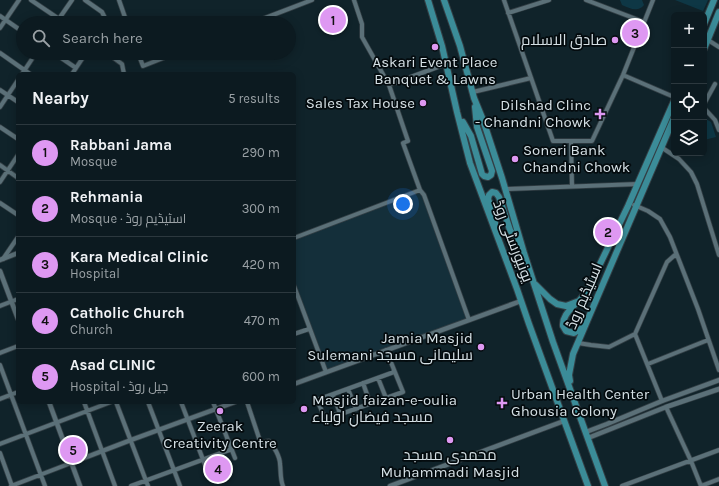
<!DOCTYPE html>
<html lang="en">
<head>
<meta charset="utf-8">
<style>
	:root { --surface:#0c1a20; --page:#152329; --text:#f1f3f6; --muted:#9aa1a5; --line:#2c383e; --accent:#de98f2 }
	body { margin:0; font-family:Karla,Cairo,sans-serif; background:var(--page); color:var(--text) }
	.controls { position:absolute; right:12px; top:12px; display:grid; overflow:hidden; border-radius:6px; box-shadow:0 2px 10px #0003 }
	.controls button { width:36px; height:36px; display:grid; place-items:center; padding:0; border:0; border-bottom:1px solid var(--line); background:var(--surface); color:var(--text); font:20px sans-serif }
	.you { position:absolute; left:403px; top:204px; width:14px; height:14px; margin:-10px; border:3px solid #fff; border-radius:50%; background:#1a73e8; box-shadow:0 0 0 6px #1a73e833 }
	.badge { display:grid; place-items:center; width:26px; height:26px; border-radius:50%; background:var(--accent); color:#111; font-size:13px; font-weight:700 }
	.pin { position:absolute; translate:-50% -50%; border:2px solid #fff; box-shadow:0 1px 4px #0006 }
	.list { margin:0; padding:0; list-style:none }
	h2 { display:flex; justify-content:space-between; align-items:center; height:52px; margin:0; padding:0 16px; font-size:17px }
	h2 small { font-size:13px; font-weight:400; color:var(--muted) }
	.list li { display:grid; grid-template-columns:26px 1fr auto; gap:12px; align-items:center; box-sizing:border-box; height:56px; padding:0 16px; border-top:1px solid var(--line) }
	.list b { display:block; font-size:15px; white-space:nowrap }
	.list p { margin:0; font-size:13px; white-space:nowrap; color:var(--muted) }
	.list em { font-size:13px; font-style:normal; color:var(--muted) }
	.icon { flex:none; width:22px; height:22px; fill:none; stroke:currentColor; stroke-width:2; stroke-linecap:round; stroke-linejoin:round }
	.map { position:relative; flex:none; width:719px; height:486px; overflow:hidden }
	.search { position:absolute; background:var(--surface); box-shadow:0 2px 10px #0003; left:16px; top:16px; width:280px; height:44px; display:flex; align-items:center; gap:10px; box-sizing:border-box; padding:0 14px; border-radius:22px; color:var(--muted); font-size:15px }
	.panel { position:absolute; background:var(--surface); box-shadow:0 2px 10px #0003; left:16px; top:72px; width:280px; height:332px; border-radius:6px }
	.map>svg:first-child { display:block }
</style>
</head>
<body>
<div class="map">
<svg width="719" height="486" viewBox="0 0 719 486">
	<rect width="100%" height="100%" fill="#10232a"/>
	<path fill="#142f3a" d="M420,190L469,320L326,372L294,286V238Z"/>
	<path fill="#0e3745" d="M620,0H642L644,5C638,13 629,8 622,5Z
		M675,0H708L703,11Z
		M704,118L711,122L716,137L704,140Z"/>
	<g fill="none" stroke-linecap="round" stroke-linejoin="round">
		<defs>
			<path id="minor" d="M31,0L65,23
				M85,0L102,12L107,22V23
				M119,0L127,23
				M504,0L553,141H592L623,75L653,0
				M586,0L644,22
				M508,13L549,0
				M0,16L23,32
				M56,23L72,0
				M252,23L312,0
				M0,28L19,0
				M708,40L719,47
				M0,53L30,74
				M54,53L76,68
				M107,53L122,64L124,74
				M138,53L143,66L176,53
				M22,74L36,53
				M72,74L86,53
				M623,75L674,97
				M389,85L446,64
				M0,90L18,102
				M473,92L531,78
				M704,104L715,84
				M0,107L18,80
				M704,108L715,120L719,130
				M0,127L18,139
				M571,141L572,186
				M661,147L679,159L691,172L697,184L719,255
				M0,165L18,178
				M0,182L18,155
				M505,189L638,184
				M420,190L424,195L469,320
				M0,203L18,215
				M634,205L648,211L660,219L670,237L698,309L719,370
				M294,238L420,190L403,143L408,141L389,85L362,37V24L354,0
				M3,259L18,237
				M294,286L326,372
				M0,306L18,299
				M294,334L309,329
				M578,343L591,345L609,347L635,334
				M386,350L403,392L341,414L340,413L325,418L317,400L394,372
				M0,353L18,346
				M648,364L708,340
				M0,365L45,486
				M378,378L386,398
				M363,383L370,403
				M348,389L356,409
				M333,395L340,413
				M0,399L18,392
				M662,401L635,334L667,262L676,254
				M84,402L115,486
				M116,402L148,486
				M148,402L180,486
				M181,402L207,470
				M213,402L235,458
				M247,402L260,441L263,442L269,441C274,446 280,457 280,464C281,471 280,479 283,486
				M666,407L691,461L701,486
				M0,444L111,402
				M0,453L12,486
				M11,486L71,463
				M131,486L232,449
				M622,486L719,450
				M701,486L719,479"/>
			<path id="tertiary" d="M0,260L18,253
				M0,271L18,319
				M294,384L521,301
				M49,402L80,486
				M586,432L607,424L662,401L719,380
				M588,438L666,407L719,389
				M71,463L131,440L235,402
				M390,486L564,421"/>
			<path id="primary" d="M428,0L442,46L457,112L470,163L517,289L529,324L588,486
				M444,0L460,46L474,98L483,120L502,178L524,253L553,342L605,486
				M704,24L714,0
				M704,49L719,12
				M463,122L471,136L482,174L484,176L488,177L491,175L492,171L477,127L475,107
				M495,225V217L488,199L489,195L492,192L496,193L499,197L510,230L519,245
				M536,285L550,299L557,304L566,306L579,301L587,291L628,206L674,101
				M577,302C571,309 562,316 563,326L566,331L574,333L579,330L584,326
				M570,381L569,375L573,354L674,118"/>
		</defs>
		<use href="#minor" stroke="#333f45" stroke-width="5.5"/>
		<use href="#tertiary" stroke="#333f45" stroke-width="6"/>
		<use href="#primary" stroke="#333f45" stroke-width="8"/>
		<use href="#minor" stroke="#5b7078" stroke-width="4"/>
		<use href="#tertiary" stroke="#5b7078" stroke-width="4.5"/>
		<use href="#primary" stroke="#3b8c98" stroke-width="6"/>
	</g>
	<g fill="#de98f2" stroke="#040b0e" stroke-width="1.5">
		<circle cx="615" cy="40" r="4"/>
		<circle cx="435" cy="47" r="4"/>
		<circle cx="423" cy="103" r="4"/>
		<path d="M598 108h4v4h4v4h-4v4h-4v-4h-4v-4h4z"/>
		<circle cx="515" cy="159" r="4"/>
		<circle cx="481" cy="347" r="4"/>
		<path d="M500 397h4v4h4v4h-4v4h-4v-4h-4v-4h4z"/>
		<circle cx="304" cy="409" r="4"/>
		<circle cx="220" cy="411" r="4"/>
		<circle cx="450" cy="440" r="4"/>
	</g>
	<g text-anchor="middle" stroke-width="3.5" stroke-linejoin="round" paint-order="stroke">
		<g font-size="15" fill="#d5e0e5" stroke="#040b0e" text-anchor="end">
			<text x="607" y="45">صادق الاسلام</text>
			<text x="435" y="67" text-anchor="middle">Askari Event Place<tspan x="435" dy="17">Banquet &amp; Lawns</tspan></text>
			<text x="415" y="108">Sales Tax House</text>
			<text x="591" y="110">Dilshad Clinc<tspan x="591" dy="17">- Chandni Chowk</tspan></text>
			<text x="523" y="155" text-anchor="start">Soneri Bank<tspan x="523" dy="17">Chandni Chowk</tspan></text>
			<text x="473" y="343">Jamia Masjid<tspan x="473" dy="17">Sulemani سلیمانی مسجد</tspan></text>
			<text x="511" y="399" text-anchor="start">Urban Health Center<tspan x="511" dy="17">Ghousia Colony</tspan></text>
			<text x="312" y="405" text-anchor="start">Masjid faizan-e-oulia<tspan x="312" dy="17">مسجد فیضانِ اولیاء</tspan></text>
			<text x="220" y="431" text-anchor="middle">Zeerak<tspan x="220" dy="17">Creativity Centre</tspan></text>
			<text x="450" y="460" text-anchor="middle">محمدی مسجد<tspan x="450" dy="17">Muhammadi Masjid</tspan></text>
		</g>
		<g font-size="15" fill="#d5e0e5" stroke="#040b0e">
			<text transform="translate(513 241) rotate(69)" y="5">یونیورسٹی روڈ</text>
			<text transform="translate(584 296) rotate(-67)" y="5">اسٹیڈیم روڈ</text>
		</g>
	</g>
</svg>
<div class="controls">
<button>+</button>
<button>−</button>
<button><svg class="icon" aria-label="locate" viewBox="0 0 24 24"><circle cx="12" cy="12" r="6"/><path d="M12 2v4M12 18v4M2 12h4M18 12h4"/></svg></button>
<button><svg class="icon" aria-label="layers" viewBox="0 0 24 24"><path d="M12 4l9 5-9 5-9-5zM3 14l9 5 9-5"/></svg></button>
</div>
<div class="you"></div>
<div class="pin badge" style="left:333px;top:20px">1</div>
<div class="pin badge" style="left:608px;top:232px">2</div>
<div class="pin badge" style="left:635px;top:33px">3</div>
<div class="pin badge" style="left:218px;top:469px">4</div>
<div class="pin badge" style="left:73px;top:450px">5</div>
<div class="search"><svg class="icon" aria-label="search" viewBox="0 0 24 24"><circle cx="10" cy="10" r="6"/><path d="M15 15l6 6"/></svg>Search here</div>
<section class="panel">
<h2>Nearby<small>5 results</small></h2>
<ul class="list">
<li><span class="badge">1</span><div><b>Rabbani Jama</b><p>Mosque</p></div><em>290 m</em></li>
<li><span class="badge">2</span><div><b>Rehmania</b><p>Mosque · اسٹیڈیم روڈ</p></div><em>300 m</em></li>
<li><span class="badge">3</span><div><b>Kara Medical Clinic</b><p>Hospital</p></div><em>420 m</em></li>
<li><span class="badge">4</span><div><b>Catholic Church</b><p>Church</p></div><em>470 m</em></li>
<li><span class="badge">5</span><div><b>Asad CLINIC</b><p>Hospital · جیل روڈ</p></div><em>600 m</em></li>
</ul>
</section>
</div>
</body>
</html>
